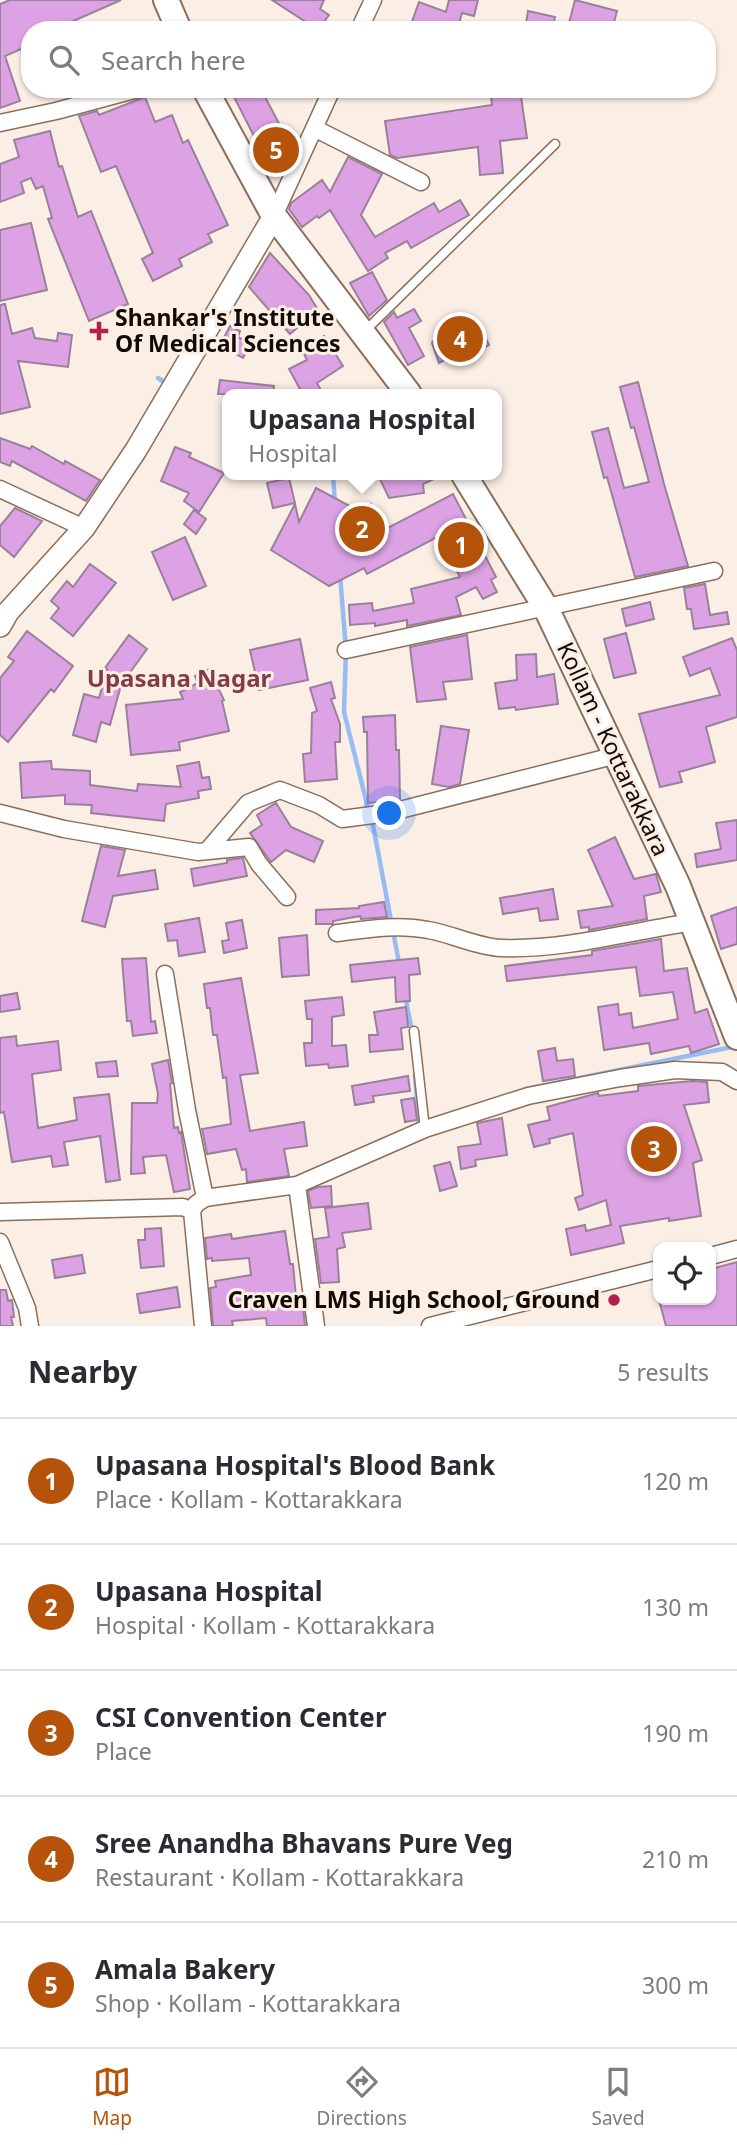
<!DOCTYPE html>
<html lang="en">
<head>
<meta charset="utf-8">
<style>
	:root { --surface:#fff; --page:#f2f2f3; --text:#2b2b33; --muted:#7c7c81; --line:#e1e1e2; --accent:#b45309 }
	body { margin:0; font-family:"Noto Sans",sans-serif; background:var(--page); color:var(--text) }
	.controls { position:absolute; right:21px; bottom:21px; display:grid; overflow:hidden; border-radius:14px; box-shadow:0 2px 5px #0004 }
	.controls button { width:63px; height:63px; display:grid; place-items:center; padding:0; border:0; border-bottom:2px solid var(--line); background:var(--surface); color:var(--text); font:35px sans-serif }
	.you { position:absolute; left:390px; top:814px; width:24px; height:24px; margin:-18px; border:5px solid #fff; border-radius:50%; background:#1a73e8; box-shadow:0 0 0 10px #1a73e833 }
	.badge { display:grid; place-items:center; width:46px; height:46px; border-radius:50%; background:var(--accent); color:#fff; font-size:23px; font-weight:700 }
	.pin { position:absolute; translate:-50% -50%; border:4px solid #fff; box-shadow:0 2px 7px #0006 }
	.popup { position:absolute; left:222px; top:389px; width:280px; height:91px; box-sizing:border-box; display:grid; place-content:center; border-radius:14px; background:var(--surface); filter:drop-shadow(0 2px 5px #0005); font-size:23px; white-space:nowrap; color:var(--muted) }
	.popup b { font-size:26px; color:var(--text) }
	.popup::after { content:''; position:absolute; left:50%; top:100%; margin-left:-14px; border:14px solid transparent; border-top-color:var(--surface) }
	.list { margin:0; padding:0; list-style:none }
	h2 { display:flex; justify-content:space-between; align-items:center; height:91px; margin:0; padding:0 28px; font-size:30px }
	h2 small { font-size:23px; font-weight:400; color:var(--muted) }
	.list li { display:grid; grid-template-columns:46px 1fr auto; gap:21px; align-items:center; box-sizing:border-box; height:126px; padding:0 28px; border-top:2px solid var(--line) }
	.list b { display:block; font-size:26px; white-space:nowrap }
	.list p { margin:0; font-size:23px; white-space:nowrap; color:var(--muted) }
	.list em { font-size:23px; font-style:normal; color:var(--muted) }
	.icon { flex:none; width:38px; height:38px; fill:none; stroke:currentColor; stroke-width:2; stroke-linecap:round; stroke-linejoin:round }
	.map { position:relative; flex:none; width:737px; height:1326px; overflow:hidden }
	.search { position:absolute; background:var(--surface); box-shadow:0 2px 5px #0004; left:21px; right:21px; top:21px; height:77px; display:flex; align-items:center; gap:18px; box-sizing:border-box; padding:0 24px; border-radius:28px; color:var(--muted); font-size:26px }
	.sheet { height:721px; background:var(--surface) }
	nav { display:flex; justify-content:space-around; align-items:center; box-sizing:border-box; height:98px; border-top:2px solid var(--line); background:var(--surface); font-size:19px; color:var(--muted) }
	nav a { display:grid; justify-items:center; gap:4px }
	nav .on { color:var(--accent) }
	.map>svg:first-child { display:block }
</style>
</head>
<body>
<div class="map">
<svg width="737" height="1326" viewBox="0 0 737 1326">
	<rect width="100%" height="100%" fill="#fbeee5"/>
	<g fill="none" stroke-linecap="round" stroke-linejoin="round">
		<path stroke="#97bbf3" stroke-width="4.5" d="M158,378L169,385
			M333,475L335,504
			M340,575L346,650L344,712L369,812
			M372,820L399,963
			M405,995L412,1032
			M415,1075L419,1126
			M526,1089L737,1046"/>
	</g>
	<path fill="#dda2e4" stroke="#99819b" stroke-width="2" d="M10,0H121L53,30H30V45L5,56L20,101L0,108V4Z
		M272,0H324L320,9L329,15L318,30Z
		M449,0H478L474,16L462,13L457,30H409L419,2L446,12Z
		M575,0L617,11L612,30H579L568,27Z
		M528,11L555,17L552,30H525Z
		M230,89H261L286,137L261,150Z
		M490,89H520L527,138L500,141L503,173L480,175L478,147L397,158L390,155L385,121L492,105Z
		M145,97L155,122L172,115L183,143L188,140L228,225L208,234L212,242L179,259L182,266L153,281L142,259L153,253L116,166L101,172L79,116L97,111L99,115Z
		M50,131L59,167L62,166L78,217L91,211L128,304L89,321L48,219L52,218L43,186L36,189L31,178L21,182L24,193L0,202V164L19,157L14,140Z
		M348,157L382,174L361,215L375,237L434,203L439,212L460,200L469,215L411,248L407,241L385,253L388,258L368,271L330,210L319,218L317,216L302,227L289,209L291,203L322,180L330,192Z
		M31,223L47,290L0,301V230Z
		M270,253L309,295L318,310L290,334L249,287Z
		M372,272L387,300L369,316L350,283Z
		M5,304L12,334L32,328L35,338L57,341L58,333L72,335L68,367L18,361L30,407L0,414V305Z
		M414,309L421,321L409,328L424,356L408,365L384,322L394,312L397,318Z
		M469,317L477,320L489,345L483,348L449,352L450,357L439,363L432,343L437,336Z
		M230,326L240,331L238,337L251,344L243,358L220,345Z
		M324,336L343,366L317,383L323,394H310L300,389L289,369L307,360L302,350Z
		M220,380L274,386L273,394H218Z
		M638,382L664,484L688,566L635,577L607,477L604,478L592,432L608,428L624,488L649,482L634,427L631,428L620,387Z
		M0,438L30,449L32,446L64,464L65,461L100,480L86,501L12,461L10,466L0,462Z
		M175,447L191,453L189,457L224,473L199,512L184,501L189,493L161,481Z
		M378,475H442L423,484L424,493L389,498Z
		M289,478L295,503L273,508L267,483Z
		M316,488L359,511L371,504L384,530L453,494L496,577L491,580L497,592L483,599L476,587L456,597L461,615L407,626V620L375,626V623L350,625L349,605L372,603L373,611L414,603L411,589L460,577L439,536L367,574L364,568L329,586L271,550L295,504L299,522Z
		M15,508L42,521L14,557L0,545V526Z
		M194,510L206,519L196,534L184,524Z
		M185,537L206,586L173,600L152,552Z
		M90,564L116,583L73,636L51,618L59,608L51,601L67,581L73,587Z
		M705,584L710,615L727,612L729,624L694,629L691,609H687L684,588Z
		M650,602L654,619L626,626L622,609Z
		M27,631L73,666L54,692L51,689L8,742L0,735V678L14,661L8,657Z
		M626,633L636,673L614,678L604,639Z
		M129,635L147,649L123,682V678L110,725L101,722L96,742L73,735L84,694L99,698L107,669L105,668Z
		M467,635L472,679L443,682L446,699L417,702L410,647Z
		M732,638L737,650V717L706,727L715,762L679,772L682,782L660,787L639,714L720,695L710,668L690,676L683,657Z
		M300,639L308,680L259,690L250,650Z
		M536,654L537,677L554,674L558,704L516,710L515,707L499,709L495,683L517,680L516,655Z
		M209,669L224,700L222,701L229,731L179,742L180,750L131,755L126,705L183,699L180,692L198,683L195,676Z
		M331,682L335,698L331,699L340,724V742H335L337,779L305,782L303,754L311,753L312,713L317,711L310,688Z
		M395,715L396,750H399L400,799L368,803L367,732H364L363,717Z
		M441,726L469,730L460,784L449,787L432,784Z
		M51,761L52,769L90,771V785L137,791L138,784L181,787L177,766L199,762L202,778L209,777L211,789L198,791L199,798L166,804L164,821L91,813L92,805L65,804V795L22,798L20,763Z
		M276,803L291,827L323,841L314,862L286,850L271,862L250,833L262,825L257,815Z
		M737,820V860L697,867L695,854L721,849L716,823Z
		M615,837L634,879L656,874L661,892L644,896L647,919L589,930V927L581,928L578,911L613,906L588,850Z
		M101,846L125,850L118,876L155,870L158,889L113,896L105,927L82,921Z
		M243,858L247,876L194,886L191,869L227,863V860Z
		M553,889L558,919L540,921L538,908L503,914L500,898Z
		M384,902L387,917L361,919L360,916L333,921V924H316V910L359,908V906Z
		M737,907V944L721,949L711,916Z
		M199,918L205,952L179,956L177,940L168,941L165,924Z
		M242,920L247,948L224,953L222,941L229,940L226,923Z
		M307,935L309,975L282,977L279,938Z
		M661,939L664,971L687,968L695,1013L707,1009L719,1044L691,1053L689,1046L651,1054L649,1043L604,1050L598,1007L618,1004L619,1015L631,1013L633,1028L678,1019L673,992L640,996L636,967L507,981L505,966L592,955V951Z
		M146,958L151,1022L155,1021L157,1033L133,1036L131,1021H127L122,959Z
		M418,958L420,974L409,975L410,1001L396,1002L395,977L352,982L350,965Z
		M241,978L258,1073L240,1075L250,1131L304,1122L307,1146L284,1149L289,1176L247,1182L246,1169L242,1170L236,1149L207,1154L202,1129L231,1124L226,1077L223,1078L217,1035H213L210,1008H207L204,984Z
		M17,993L20,1009L0,1012V996Z
		M342,997L344,1015L332,1017V1046L346,1045L348,1066L329,1068L328,1064L306,1066L304,1043H312V1019H307L305,1001Z
		M406,1007L408,1027L401,1028L403,1049L370,1052L369,1035H378L374,1012Z
		M16,1036L17,1046L58,1041L61,1070L32,1074L38,1128L77,1120L74,1098L109,1094L120,1180L106,1182L100,1136L64,1142L68,1165L53,1167L51,1156L12,1162L4,1112L0,1113V1038Z
		M555,1048L557,1061L573,1059L575,1076L543,1081L538,1051Z
		M168,1060L172,1083L170,1084L174,1128L178,1127L179,1133L181,1132L190,1189L174,1192L166,1155L143,1157L145,1173L131,1174L132,1103H157L158,1094L152,1064Z
		M116,1061L118,1076L98,1077L96,1063Z
		M408,1076L410,1091L373,1096L374,1102L355,1105L352,1086Z
		M692,1081L707,1082L709,1102L684,1105L702,1160L693,1163L701,1216L669,1221V1218L620,1226L624,1243L571,1255L566,1229L585,1225L586,1231L611,1225L606,1200L579,1210L575,1198L583,1195L573,1133L549,1139L550,1143L534,1147L528,1125L550,1120L547,1107L598,1093L599,1096L638,1091V1086Z
		M414,1098L417,1120L405,1122L401,1100Z
		M502,1118L507,1155L475,1160L476,1166L461,1169L458,1147L481,1144L477,1123Z
		M450,1162L457,1186L440,1191L434,1166Z
		M331,1186L332,1206L311,1208L308,1191L318,1187Z
		M368,1203L371,1229L342,1233L345,1247L337,1249L339,1282L321,1283L315,1239L329,1237L325,1208Z
		M161,1228L164,1266L141,1268L138,1240H145V1229Z
		M285,1231L290,1264H293L296,1298H302L305,1326H267L266,1318L232,1321L233,1326H213L210,1288L216,1287L215,1281L251,1275L249,1258L212,1261V1258L207,1259L205,1238L231,1234L232,1239Z
		M82,1255L85,1273L55,1278L52,1260Z
		M737,1262V1326H666L659,1300H711V1269Z
		M177,1287L180,1307L140,1313L137,1294Z
		M0,1290H6L8,1301L12,1300L14,1317H11L13,1326H0Z"/>
	<g fill="none" stroke-linecap="round" stroke-linejoin="round">
		<defs>
			<path id="lane" d="M366,330L555,144
				M414,1031L425,1129"/>
			<path id="street" d="M359,30L373,0
				M0,123L56,111L138,89
				M314,128L421,182
				M274,216L332,89
				M0,489L84,528
				M346,650L714,571
				M0,813L64,829L198,852L249,847L259,864L287,897
				M207,851L248,803L280,790L319,805L342,819L388,813L617,755
				M337,933C368,929 398,924 428,930C452,934 477,947 501,948C565,950 629,932 692,922
				M165,974L187,1110L205,1198
				M297,1185L316,1326
				M192,1211L203,1326
				M0,1212L183,1207L192,1211L196,1204L205,1198L297,1185L425,1129L528,1096L620,1078L675,1070L722,1072L737,1081
				M0,1242L27,1308L30,1326
				M711,1256L737,1249
				M430,1326L658,1269"/>
			<path id="secondary" d="M0,626L8,612L84,528L136,450L274,216"/>
			<path id="primary" d="M166,0L179,30
				M205,89L274,216L409,394
				M464,475L546,608L678,886L737,1037"/>
		</defs>
		<use href="#lane" stroke="#8b6f5a" stroke-width="11"/>
		<use href="#street" stroke="#8b6f5a" stroke-width="19"/>
		<use href="#secondary" stroke="#8b6f5a" stroke-width="24"/>
		<use href="#primary" stroke="#8b6f5a" stroke-width="28"/>
		<use href="#lane" stroke="#fff" stroke-width="8"/>
		<use href="#street" stroke="#fff" stroke-width="16"/>
		<use href="#secondary" stroke="#fff" stroke-width="21"/>
		<use href="#primary" stroke="#fff" stroke-width="24"/>
	</g>
	<g fill="#b11f4b" stroke="#fbeee5" stroke-width="2.5">
		<path d="M95.5 320.5h7v7h7v7h-7v7h-7v-7h-7v-7h7z"/>
		<circle cx="614" cy="1300" r="7"/>
	</g>
	<g text-anchor="middle" stroke-width="6" stroke-linejoin="round" paint-order="stroke">
		<g font-size="23" font-weight="bold" fill="#130a03" stroke="#fbeee5" text-anchor="start">
			<text x="115" y="326">Shankar's Institute<tspan x="115" dy="26">Of Medical Sciences</tspan></text>
			<text x="600" y="1308" text-anchor="end">Craven LMS High School, Ground</text>
		</g>
		<g font-size="23" fill="#130a03" stroke="#fbeee5">
			<text transform="translate(613 749) rotate(65)" y="8">Kollam - Kottarakkara</text>
		</g>
		<g font-size="24" font-weight="bold" fill="#833b48" stroke="#fbeee5">
			<text x="179" y="687">Upasana Nagar</text>
		</g>
	</g>
</svg>
<div class="controls">
<button><svg class="icon" aria-label="locate" viewBox="0 0 24 24"><circle cx="12" cy="12" r="6"/><path d="M12 2v4M12 18v4M2 12h4M18 12h4"/></svg></button>
</div>
<div class="you"></div>
<div class="pin badge" style="left:461px;top:545px">1</div>
<div class="pin badge" style="left:362px;top:529px">2</div>
<div class="popup"><b>Upasana Hospital</b>Hospital</div>
<div class="pin badge" style="left:654px;top:1149px">3</div>
<div class="pin badge" style="left:460px;top:339px">4</div>
<div class="pin badge" style="left:276px;top:150px">5</div>
<div class="search"><svg class="icon" aria-label="search" viewBox="0 0 24 24"><circle cx="10" cy="10" r="6"/><path d="M15 15l6 6"/></svg>Search here</div>
</div>
<section class="sheet">
<h2>Nearby<small>5 results</small></h2>
<ul class="list">
<li><span class="badge">1</span><div><b>Upasana Hospital's Blood Bank</b><p>Place · Kollam - Kottarakkara</p></div><em>120 m</em></li>
<li><span class="badge">2</span><div><b>Upasana Hospital</b><p>Hospital · Kollam - Kottarakkara</p></div><em>130 m</em></li>
<li><span class="badge">3</span><div><b>CSI Convention Center</b><p>Place</p></div><em>190 m</em></li>
<li><span class="badge">4</span><div><b>Sree Anandha Bhavans Pure Veg</b><p>Restaurant · Kollam - Kottarakkara</p></div><em>210 m</em></li>
<li><span class="badge">5</span><div><b>Amala Bakery</b><p>Shop · Kollam - Kottarakkara</p></div><em>300 m</em></li>
</ul>
</section>
<nav>
<a class="on"><svg class="icon" aria-label="map" viewBox="0 0 24 24"><path d="M3 6l6-2 6 2 6-2v14l-6 2-6-2-6 2zM9 4v14M15 6v14"/></svg>Map</a>
<a><svg class="icon" aria-label="directions" viewBox="0 0 24 24"><path d="M12 3l9 9-9 9-9-9zM9 14v-3h6M13 9l2 2-2 2"/></svg>Directions</a>
<a><svg class="icon" aria-label="saved" viewBox="0 0 24 24"><path d="M7 4h10v16l-5-4-5 4z"/></svg>Saved</a>
</nav>
</body>
</html>
